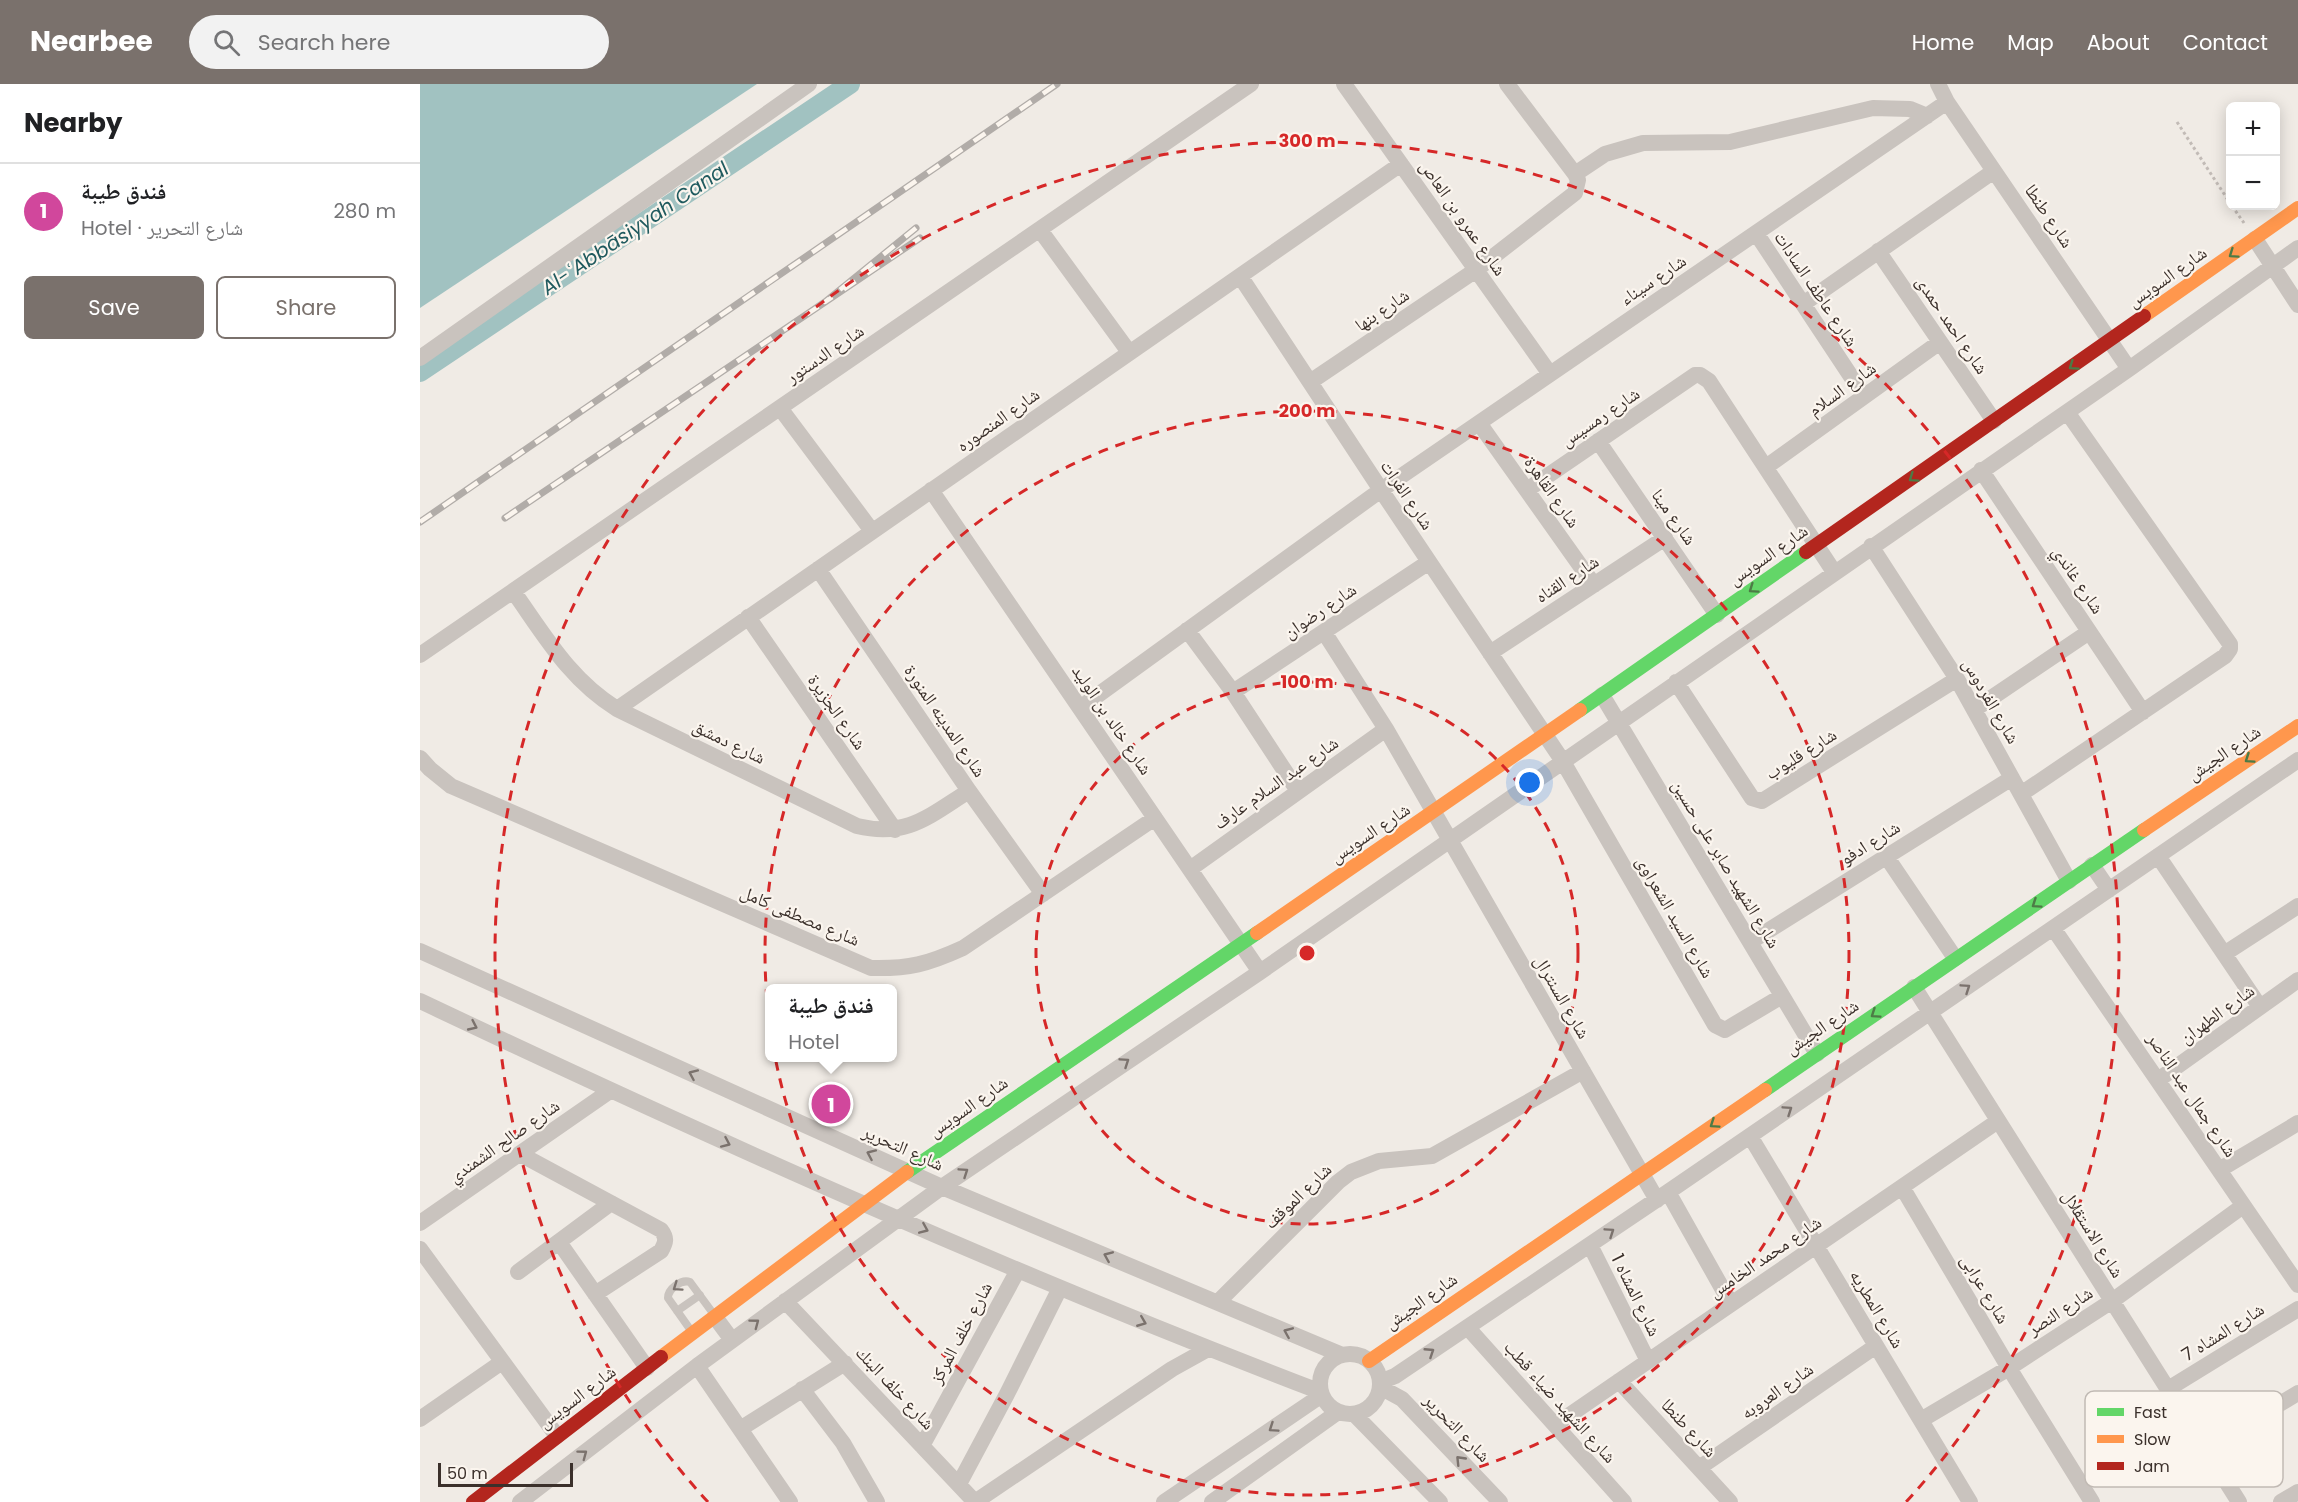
<!DOCTYPE html>
<html lang="en">
<head>
<meta charset="utf-8">
<style>
	:root { --surface:#fff; --page:#f2f2f2; --text:#202124; --muted:#757577; --line:#e0e0e0; --accent:#7a716c }
	body { margin:0; font-family:Poppins,"Noto Naskh Arabic",sans-serif; background:var(--page); color:var(--text) }
	.controls { position:absolute; right:18px; top:18px; display:grid; overflow:hidden; border-radius:9px; box-shadow:0 3px 15px #0003 }
	.controls button { width:54px; height:54px; display:grid; place-items:center; padding:0; border:0; border-bottom:2px solid var(--line); background:var(--surface); color:var(--text); font:30px sans-serif }
	.scale { position:absolute; left:18px; bottom:15px; width:135px; box-sizing:border-box; padding-left:6px; border:3px solid #3b302b; border-top:0; font-size:16px; line-height:21px; white-space:nowrap; color:#3b302b; -webkit-text-stroke:4px #fbf5ee; paint-order:stroke }
	.you { position:absolute; left:1110px; top:699px; width:21px; height:21px; margin:-15px; border:4px solid #fff; border-radius:50%; background:#1a73e8; box-shadow:0 0 0 9px #1a73e833 }
	.badge { display:grid; place-items:center; width:39px; height:39px; border-radius:50%; background:var(--accent); color:#fff; font-size:20px; font-weight:700 }
	.pin { position:absolute; translate:-50% -50%; border:3px solid #fff; box-shadow:0 2px 6px #0006 }
	.popup { position:absolute; left:345px; top:900px; width:132px; height:78px; box-sizing:border-box; display:grid; place-content:center; border-radius:9px; background:var(--surface); filter:drop-shadow(0 2px 4px #0005); font-size:20px; white-space:nowrap; color:var(--muted) }
	.popup b { font-size:22px; color:var(--text) }
	.popup::after { content:''; position:absolute; left:50%; top:100%; margin-left:-12px; border:12px solid transparent; border-top-color:var(--surface) }
	.list { margin:0; padding:0; list-style:none }
	h2 { display:flex; justify-content:space-between; align-items:center; height:78px; margin:0; padding:0 24px; font-size:26px }
	h2 small { font-size:20px; font-weight:400; color:var(--muted) }
	.list li { display:grid; grid-template-columns:39px 1fr auto; gap:18px; align-items:center; box-sizing:border-box; height:96px; padding:0 24px; border-top:2px solid var(--line) }
	.list b { display:block; font-size:22px; white-space:nowrap }
	.list p { margin:0; font-size:20px; white-space:nowrap; color:var(--muted) }
	.list em { font-size:20px; font-style:normal; color:var(--muted) }
	.actions { display:flex; gap:12px; padding:18px 24px }
	.actions a { flex:1; padding:14px 0; border:2px solid var(--accent); border-radius:9px; text-align:center; font-size:21px; color:var(--accent) }
	.actions .main { background:var(--accent); color:#fff }
	.icon { flex:none; width:33px; height:33px; fill:none; stroke:currentColor; stroke-width:2; stroke-linecap:round; stroke-linejoin:round }
	.map { position:relative; flex:none; width:1878px; height:1418px; overflow:hidden }
	header { display:flex; align-items:center; gap:36px; box-sizing:border-box; height:84px; padding:0 30px; background:var(--accent); color:#fff }
	header strong { font-size:28px }
	nav { display:flex; gap:33px; margin-inline-start:auto; font-size:21px }
	.search { width:420px; height:54px; background:var(--page); display:flex; align-items:center; gap:15px; box-sizing:border-box; padding:0 21px; border-radius:33px; color:var(--muted); font-size:22px }
	main { display:flex }
	aside { flex:1; background:var(--surface) }
	.map>svg:first-child { display:block }
</style>
</head>
<body>
<header>
<strong>Nearbee</strong>
<div class="search"><svg class="icon" aria-label="search" viewBox="0 0 24 24"><circle cx="10" cy="10" r="6"/><path d="M15 15l6 6"/></svg>Search here</div>
<nav><a>Home</a><a>Map</a><a>About</a><a>Contact</a></nav>
</header>
<main>
<aside>
<h2>Nearby<small></small></h2>
<ul class="list">
<li><span class="badge" style="background:#d1479c">1</span><div><b>فندق طيبة</b><p>Hotel · شارع التحرير</p></div><em>280 m</em></li>
</ul>
<div class="actions"><a class="main">Save</a><a>Share</a></div>
</aside>
<div class="map">
<svg width="1878" height="1418" viewBox="0 0 1878 1418">
	<rect width="100%" height="100%" fill="#f0ebe5"/>
	<path fill="#a1c2c1" d="M0,0H337L0,224Z"/>
	<g fill="none" stroke-linecap="round" stroke-linejoin="round">
		<path stroke="#a1c2c1" stroke-width="20" d="M0,288L430,0"/>
		<path stroke="#c2bbb6" stroke-width="3" stroke-dasharray="3 3" stroke-linecap="butt" d="M1757,38L1810,119
			M1812,122L1824,139"/>
		<path stroke="#c9c3be" stroke-width="8" d="M257,1227L280,1211
			M272,1248L248,1214C248,1205 261,1195 270,1198L295,1232"/>
		<path stroke="#c9c3be" stroke-width="16" d="M924,0L1130,290
			M1518,0L1527,18L1709,285
			M1155,90L1185,70L1223,59L1310,58L1453,24L1490,25L1507,32
			M620,146L709,268
			M1336,149L1444,312
			M1835,155L1878,221
			M1458,167L1574,337
			M820,192L961,406L1142,676L1295,941L1305,946L1362,912
			M1383,220L1574,87
			M0,274L389,0
			M890,298L1056,186L1155,109L1158,96L1155,90L1087,0
			M360,324L452,447
			M1059,339L1174,501
			M1178,357L1297,531
			M1346,383L1520,258
			M1561,386L1723,628
			M511,406L840,888
			M1107,406L1275,291H1280L1289,297L1414,488
			M1451,462L1537,595L1649,797
			M398,485L549,707L623,810
			M93,507C125,552 149,595 197,625L437,742C487,754 509,732 549,707
			M328,533L475,746
			M767,546L813,608L878,707
			M904,548L966,645L1237,1116
			M1070,569L1245,454
			M0,571L831,0
			M1256,598L1332,714L1342,717L1537,595
			M813,608L1009,478
			M1182,611L1397,970
			M660,624L961,406L1527,18
			M197,625L981,80
			M1555,625L1669,548
			M0,674L10,685L31,702L451,884C489,885 508,880 543,864L735,734
			M1601,710L1805,572L1810,565V560L1647,328
			M1466,772L1535,874
			M1738,772L1840,923
			M1672,781L1689,806
			M770,785L966,645
			M1633,844L1878,1201
			M1330,858L1592,694
			M0,867L522,1103L922,1271
			M1804,870L1878,822
			M1494,903L1819,1418
			M0,917C296,1057 595,1191 901,1308
			M1738,996L1878,896
			M1330,1052L1550,1418
			M100,1070L241,1146C247,1154 246,1158 241,1167L175,1210
			M1799,1086L1878,1039
			M1482,1103L1589,1284L1672,1418
			M1248,1108L1311,1220
			M0,1139L190,1007
			M139,1158L227,1284
			M1170,1161L1228,1277
			M0,1165L137,1352
			M98,1188L191,1119
			M365,1217L555,1418
			M798,1218L918,1098L931,1088L959,1077L1012,1072L1163,987
			M295,1233L312,1256
			M1048,1244L1204,1418
			M900 1300a30 30 0 1 1 60 0a30 30 0 1 1-60 0Z
			M277,1282L370,1418
			M1199,1297L1310,1418
			M960,1298L975,1292L1248,1108L1878,676
			M960,1303L982,1315L1080,1418
			M382,1305L423,1359L457,1418
			M1748,1305L1878,1225
			M934,1330L1020,1418
			M0,1335L82,1278
			M1501,1336L1589,1284L1692,1217L1823,1122
			M1135,1341L1578,1037
			M320,1345L425,1279
			M502,1362L598,1186
			M1785,1365L1878,1309
			M1279,1384L1456,1262
			M539,1400L587,1310L640,1204
			M100,1418L277,1282L522,1103L840,888L1709,285L1878,164
			M555,1418L752,1285L788,1265
			M744,1418L902,1311
			M792,1418L918,1328
			M1861,1418L1878,1408"/>
		<path stroke="#63d668" stroke-width="14" d="M1160,626L1386,468
			M1345,1006L1724,746
			M487,1088L837,849"/>
		<path stroke="#ff974d" stroke-width="14" d="M1724,232L1878,124
			M1724,746L1878,642
			M837,849L1160,626
			M241,1273L487,1088
			M949,1277L1345,1006"/>
		<path stroke="#b3261e" stroke-width="14" d="M1386,468L1724,232
			M53,1418L241,1273"/>
		<defs>
			<path id="rail" d="M496,144L405,218L500,154
				M85,434L405,218
				M0,438L637,0"/>
		</defs>
		<use href="#rail" stroke="#b1aca8" stroke-width="7"/>
		<use href="#rail" stroke="#fbf5ee" stroke-width="4.5" stroke-dasharray="14" stroke-linecap="butt"/>
	</g>
	<defs><path id="oneway-chevron" d="M-2-3.5L2.5 0L-2 3.5" fill="none" stroke-width="1.6" stroke-linecap="round" stroke-linejoin="round" transform="scale(1.5)"/></defs>
	<g stroke="#4d7b46">
		<use href="#oneway-chevron" transform="translate(1813 170) rotate(145)"/>
		<use href="#oneway-chevron" transform="translate(1653 282) rotate(145)"/>
		<use href="#oneway-chevron" transform="translate(1493 394) rotate(145)"/>
		<use href="#oneway-chevron" transform="translate(1333 505) rotate(145)"/>
		<use href="#oneway-chevron" transform="translate(1829 675) rotate(146)"/>
		<use href="#oneway-chevron" transform="translate(1616 820) rotate(146)"/>
		<use href="#oneway-chevron" transform="translate(1455 930) rotate(146)"/>
		<use href="#oneway-chevron" transform="translate(1294 1040) rotate(146)"/>
	</g>
	<g stroke="#7b726d">
		<use href="#oneway-chevron" transform="translate(1546 904) rotate(-34)"/>
		<use href="#oneway-chevron" transform="translate(53 942) rotate(25)"/>
		<use href="#oneway-chevron" transform="translate(705 978) rotate(-34)"/>
		<use href="#oneway-chevron" transform="translate(273 990) rotate(-156)"/>
		<use href="#oneway-chevron" transform="translate(1368 1026) rotate(-34)"/>
		<use href="#oneway-chevron" transform="translate(306 1059) rotate(24)"/>
		<use href="#oneway-chevron" transform="translate(451 1070) rotate(-156)"/>
		<use href="#oneway-chevron" transform="translate(544 1088) rotate(-34)"/>
		<use href="#oneway-chevron" transform="translate(504 1145) rotate(23)"/>
		<use href="#oneway-chevron" transform="translate(1190 1148) rotate(-34)"/>
		<use href="#oneway-chevron" transform="translate(688 1172) rotate(-157)"/>
		<use href="#oneway-chevron" transform="translate(257 1203) rotate(145)"/>
		<use href="#oneway-chevron" transform="translate(722 1238) rotate(22)"/>
		<use href="#oneway-chevron" transform="translate(335 1239) rotate(-37)"/>
		<use href="#oneway-chevron" transform="translate(868 1248) rotate(-157)"/>
		<use href="#oneway-chevron" transform="translate(1010 1268) rotate(-33)"/>
		<use href="#oneway-chevron" transform="translate(853 1344) rotate(146)"/>
		<use href="#oneway-chevron" transform="translate(163 1370) rotate(-37)"/>
		<use href="#oneway-chevron" transform="translate(1040 1376) rotate(-134)"/>
	</g>
	<g fill="none" stroke="#d62828" stroke-width="3" stroke-dasharray="10 8">
		<circle cx="887" cy="869" r="271"/>
		<circle cx="887" cy="869" r="542"/>
		<path d="M288 1418A812 812 0 1 1 1486 1418"/>
	</g>
	<g text-anchor="middle" stroke-width="4.5" stroke-linejoin="round" paint-order="stroke">
		<g font-size="18" fill="#3b302b" stroke="#fbf5ee">
			<text transform="translate(1629 132) rotate(56)" y="6">شارع طنطا</text>
			<text transform="translate(1043 134) rotate(55)" y="6">شارع عمرو بن العاص</text>
			<text transform="translate(1747 193) rotate(-35)" y="6">شارع السويس</text>
			<text transform="translate(1233 196) rotate(-34)" y="6">شارع سيناء</text>
			<text transform="translate(1396 205) rotate(56)" y="6">شارع عاطف السادات</text>
			<text transform="translate(962 226) rotate(-34)" y="6">شارع بنها</text>
			<text transform="translate(1532 241) rotate(56)" y="6">شارع احمد حمدى</text>
			<text transform="translate(405 270) rotate(-34)" y="6">شارع الدستور</text>
			<text transform="translate(1422 305) rotate(-36)" y="6">شارع السلام</text>
			<text transform="translate(1180 333) rotate(-34)" y="6">شارع رمسيس</text>
			<text transform="translate(578 336) rotate(-35)" y="6">شارع المنصوره</text>
			<text transform="translate(1132 408) rotate(55)" y="6">شارع القاهرة</text>
			<text transform="translate(987 411) rotate(56)" y="6">شارع الفرات</text>
			<text transform="translate(1254 433) rotate(55)" y="6">شارع مينا</text>
			<text transform="translate(1348 471) rotate(-35)" y="6">شارع السويس</text>
			<text transform="translate(1147 495) rotate(-33)" y="6">شارع القناه</text>
			<text transform="translate(1658 496) rotate(56)" y="6">شارع غاندي</text>
			<text transform="translate(900 527) rotate(-34)" y="6">شارع رضوان</text>
			<text transform="translate(1571 617) rotate(60)" y="6">شارع الفردوس</text>
			<text transform="translate(417 628) rotate(55)" y="6">شارع الجزيرة</text>
			<text transform="translate(692 636) rotate(56)" y="6">شارع خالد بن الوليد</text>
			<text transform="translate(525 637) rotate(56)" y="6">شارع المدينه المنورة</text>
			<text transform="translate(309 658) rotate(26)" y="6">شارع دمشق</text>
			<text transform="translate(1804 669) rotate(-34)" y="6">شارع الجيش</text>
			<text transform="translate(1381 670) rotate(-32)" y="6">شارع قليوب</text>
			<text transform="translate(856 699) rotate(-35)" y="6">شارع عبد السلام عارف</text>
			<text transform="translate(950 749) rotate(-34)" y="6">شارع السويس</text>
			<text transform="translate(1450 759) rotate(-32)" y="6">شارع ادفو</text>
			<text transform="translate(1306 780) rotate(59)" y="6">شارع الشهيد صابر على حسين</text>
			<text transform="translate(380 832) rotate(23)" y="6">شارع مصطفى كامل</text>
			<text transform="translate(1255 833) rotate(60)" y="6">شارع السيد الشعراوى</text>
			<text transform="translate(1142 913) rotate(60)" y="6">شارع السنترال</text>
			<text transform="translate(1797 930) rotate(-36)" y="6">شارع الطهران</text>
			<text transform="translate(1402 943) rotate(-34)" y="6">شارع الجيش</text>
			<text transform="translate(1772 1011) rotate(56)" y="6">شارع جمال عبد الناصر</text>
			<text transform="translate(548 1023) rotate(-35)" y="6">شارع السويس</text>
			<text transform="translate(84 1057) rotate(-35)" y="6">شارع صالح الشمندي</text>
			<text transform="translate(483 1064) rotate(24)" y="6">شارع التحرير</text>
			<text transform="translate(878 1112) rotate(-44)" y="6">شارع الموقف</text>
			<text transform="translate(1673 1150) rotate(58)" y="6">شارع الاستقلال</text>
			<text transform="translate(1345 1173) rotate(-34)" y="6">شارع محمد الخامس</text>
			<text transform="translate(1565 1205) rotate(59)" y="6">شارع عرابى</text>
			<text transform="translate(1216 1211) rotate(64)" y="6">شارع المشاه 1</text>
			<text transform="translate(1001 1217) rotate(-35)" y="6">شارع الجيش</text>
			<text transform="translate(1457 1225) rotate(59)" y="6">شارع المطريه</text>
			<text transform="translate(1640 1227) rotate(-33)" y="6">شارع النصر</text>
			<text transform="translate(1803 1248) rotate(-32)" y="6">شارع المشاه 7</text>
			<text transform="translate(541 1249) rotate(-62)" y="6">شارع خلف المركز</text>
			<text transform="translate(475 1304) rotate(47)" y="6">شارع خلف البنك</text>
			<text transform="translate(1357 1307) rotate(-35)" y="6">شارع العروبه</text>
			<text transform="translate(157 1313) rotate(-37)" y="6">شارع السويس</text>
			<text transform="translate(1140 1318) rotate(48)" y="6">شارع الشهيد ضياء قطب</text>
			<text transform="translate(1037 1344) rotate(46)" y="6">شارع التحرير</text>
			<text transform="translate(1269 1344) rotate(47)" y="6">شارع طنطا</text>
		</g>
		<g font-size="20" font-style="italic" fill="#1f5a5e" stroke="#fbf5ee">
			<text transform="translate(215 144) rotate(-34)" y="7">Al-ʿAbbāsiyyah Canal</text>
		</g>
	</g>
	<rect x="1665" y="1307" width="198" height="96" rx="9" fill="#fbf5ee" stroke="#c1bab4" stroke-width="1.5"/>
	<rect x="1677" y="1324" width="27" height="8" fill="#63d668"/>
	<rect x="1677" y="1351" width="27" height="8" fill="#ff974d"/>
	<rect x="1677" y="1378" width="27" height="8" fill="#b3261e"/>
	<g font-size="16" fill="#3b302b">
		<text x="1714" y="1334">Fast</text>
		<text x="1714" y="1361">Slow</text>
		<text x="1714" y="1388">Jam</text>
	</g>
	<circle cx="887" cy="869" r="9" fill="#d62828" stroke="#fbf5ee" stroke-width="3"/>
	<g font-size="18" text-anchor="middle" font-weight="bold" fill="#d62828" stroke="#fbf5ee" stroke-width="4.5" stroke-linejoin="round" paint-order="stroke">
		<text x="887" y="63">300 m</text>
		<text x="887" y="333">200 m</text>
		<text x="887" y="604">100 m</text>
	</g>
</svg>
<div class="controls">
<button>+</button>
<button>−</button>
</div>
<div class="scale">50 m</div>
<div class="you"></div>
<div class="pin badge" style="left:411px;top:1020px;background:#d1479c">1</div>
<div class="popup"><b>فندق طيبة</b>Hotel</div>
</div>
</main>
</body>
</html>
